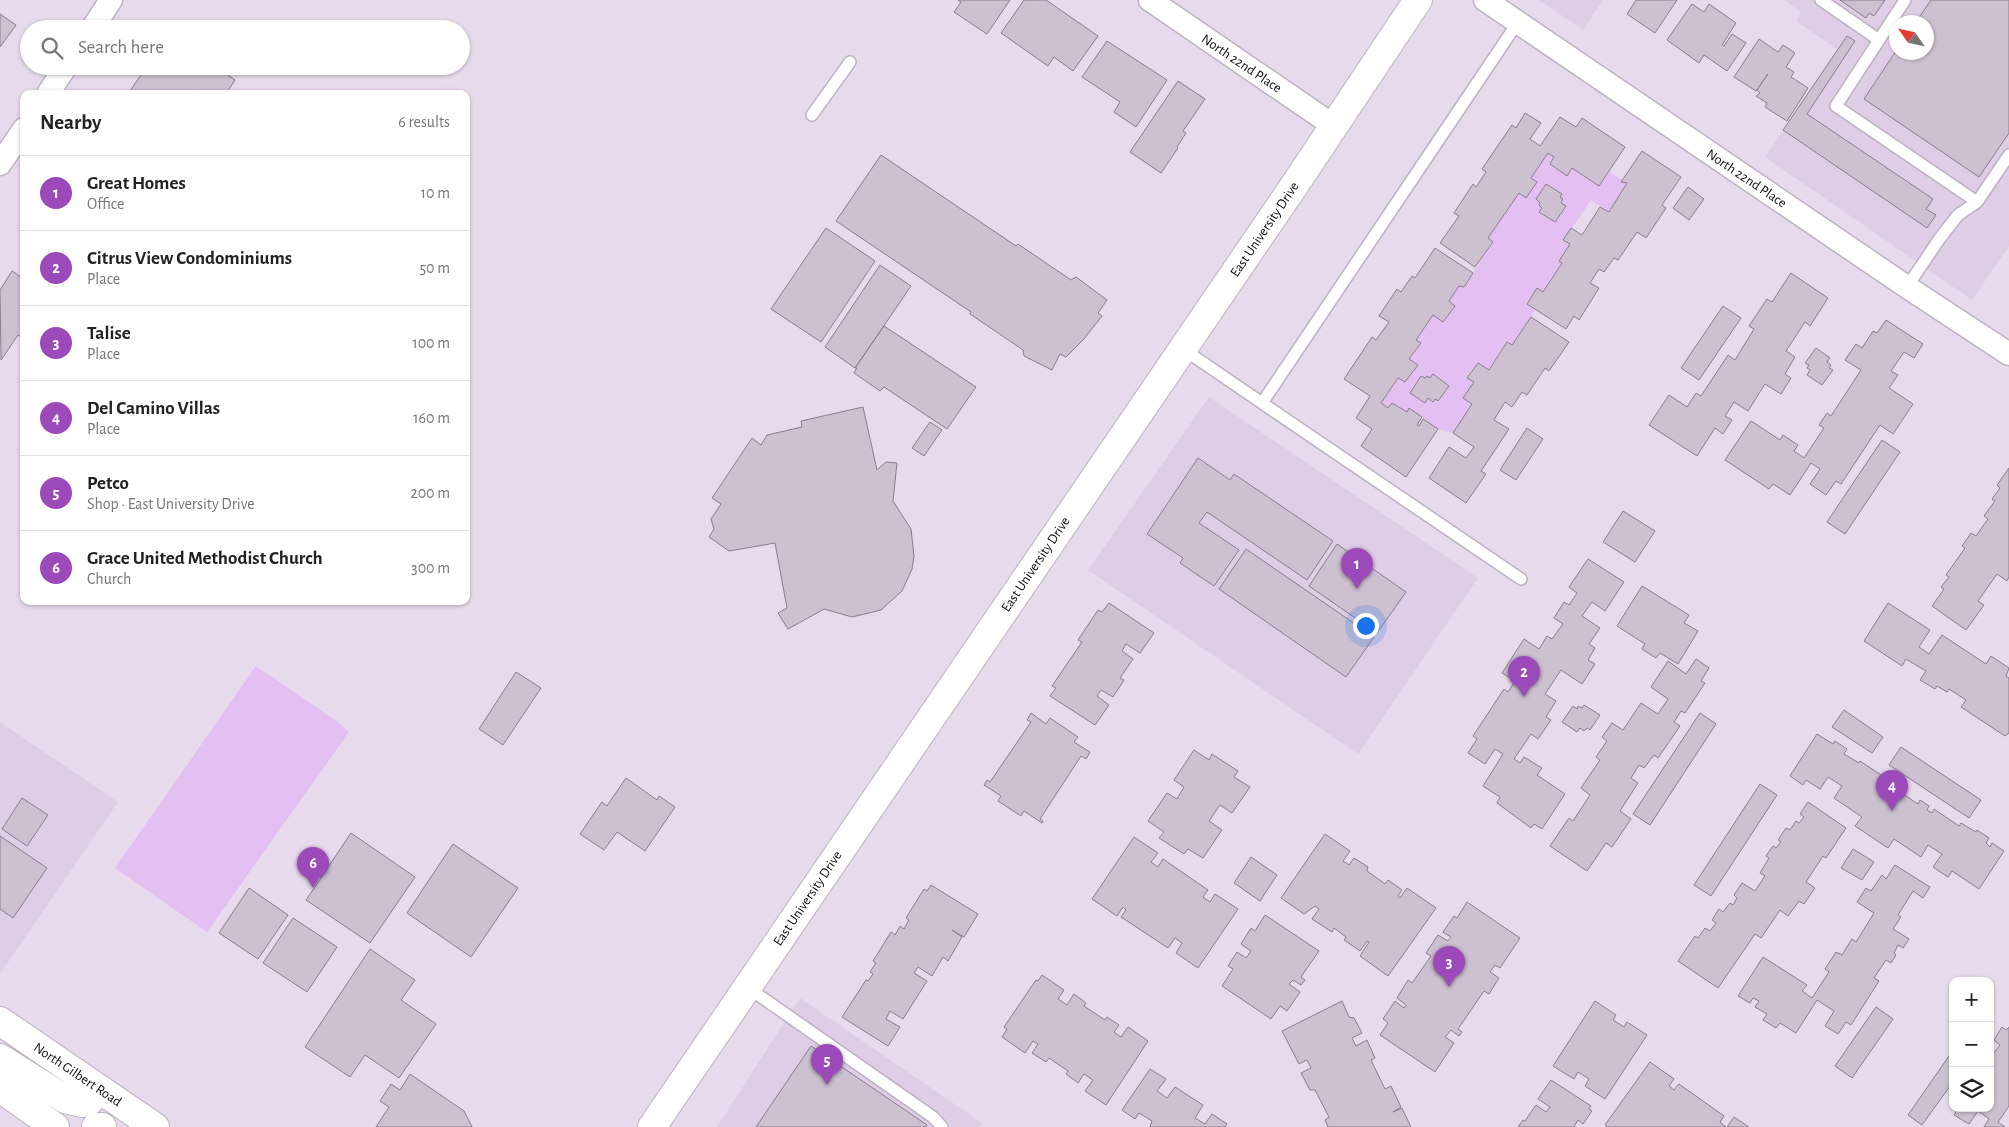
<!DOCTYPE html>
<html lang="en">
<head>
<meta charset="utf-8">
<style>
	:root { --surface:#fff; --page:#f2f2f2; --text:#222; --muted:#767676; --line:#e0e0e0; --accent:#9c4ab9 }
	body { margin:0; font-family:"Alegreya Sans",sans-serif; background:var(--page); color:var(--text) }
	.controls { position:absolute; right:15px; bottom:15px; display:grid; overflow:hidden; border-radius:10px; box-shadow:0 1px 4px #0004 }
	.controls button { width:45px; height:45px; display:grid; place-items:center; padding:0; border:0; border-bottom:1px solid var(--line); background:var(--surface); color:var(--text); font:25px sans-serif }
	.compass { position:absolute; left:1889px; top:15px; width:45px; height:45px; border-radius:50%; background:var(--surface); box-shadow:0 1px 4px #0004; rotate:304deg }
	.you { position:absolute; left:1365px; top:625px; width:18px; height:18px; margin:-12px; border:4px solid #fff; border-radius:50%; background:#1a73e8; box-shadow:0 0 0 8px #1a73e833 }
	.badge { display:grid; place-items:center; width:32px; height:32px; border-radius:50%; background:var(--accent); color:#fff; font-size:16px; font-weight:700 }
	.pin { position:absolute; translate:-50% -41px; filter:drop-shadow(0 1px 2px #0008) }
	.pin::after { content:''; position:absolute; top:26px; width:18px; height:15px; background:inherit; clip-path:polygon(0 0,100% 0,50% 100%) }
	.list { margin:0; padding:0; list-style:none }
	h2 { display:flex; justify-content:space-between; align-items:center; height:65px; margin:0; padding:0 20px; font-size:21px }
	h2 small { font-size:16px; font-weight:400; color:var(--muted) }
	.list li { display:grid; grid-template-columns:32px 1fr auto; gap:15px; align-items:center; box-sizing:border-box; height:75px; padding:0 20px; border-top:1px solid var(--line) }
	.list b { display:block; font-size:19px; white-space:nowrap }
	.list p { margin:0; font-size:16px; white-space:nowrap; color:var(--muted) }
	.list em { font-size:16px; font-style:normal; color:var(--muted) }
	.icon { flex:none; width:28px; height:28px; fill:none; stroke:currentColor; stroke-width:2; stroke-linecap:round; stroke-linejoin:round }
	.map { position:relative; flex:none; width:2009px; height:1127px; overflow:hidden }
	.search { position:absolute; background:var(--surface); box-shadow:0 1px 4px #0004; left:20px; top:20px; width:450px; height:55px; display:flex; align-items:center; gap:12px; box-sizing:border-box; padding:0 18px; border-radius:28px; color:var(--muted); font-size:19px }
	.panel { position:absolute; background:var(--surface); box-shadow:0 1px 4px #0004; left:20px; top:90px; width:450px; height:515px; border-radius:10px }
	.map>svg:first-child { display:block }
</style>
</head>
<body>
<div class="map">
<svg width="2009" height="1127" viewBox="0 0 2009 1127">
	<rect width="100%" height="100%" fill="#e7daec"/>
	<path fill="#decde5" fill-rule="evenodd" d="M1539,0H1603L1583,30Z
		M1784,0H2009V246L1972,300L1765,157L1838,50L1796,21L1801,12ZM1896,22H1926V52H1896Z
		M1209,397L1478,578L1358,754L1088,570Z
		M0,722L118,802L0,974Z
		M800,998L982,1123L979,1127H717Z"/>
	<path fill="#e3bff2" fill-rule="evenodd" d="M1548,153L1554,157L1550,164L1567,175L1572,168L1599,186L1609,172L1623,180L1622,182L1627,183L1609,212L1591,200L1564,240L1570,244L1559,261L1562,263L1543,292L1537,288L1527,304L1535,310L1512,345L1507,342L1489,370L1478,363L1468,378L1474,382L1463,398L1472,404L1453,433L1438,429L1410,409L1407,412L1393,403L1388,408L1381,403L1398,378L1405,382L1417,365L1409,359L1420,344L1416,340L1433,315L1443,322L1455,306L1449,301L1459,286L1464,287L1493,242L1488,238L1519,193L1526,197L1537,182L1531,178ZM1546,184L1561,194L1560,197L1563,200L1561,203L1565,206L1555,222L1540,212L1542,208L1539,205L1540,203L1536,200ZM1433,374L1449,386L1438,401L1435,399L1433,402L1428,398L1424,403L1410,393L1421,376L1425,378L1427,376L1430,378Z
		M256,666L338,722L349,732L207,932L115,868Z"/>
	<path fill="#ccc0d1" stroke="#887d8d" d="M958,0H1010L987,34L954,12L961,2Z
		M1024,0H1046L1098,36L1073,71L1054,57L1048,66L1001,33Z
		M1636,0H1677L1655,33L1627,14Z
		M1840,0H1885L1874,16L1869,13L1866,18Z
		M1931,0H2009V133L1979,177L1864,99L1896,51V52H1926V22H1916Z
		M1692,4L1704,12L1709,4L1736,23L1722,45L1724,46L1732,34L1746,43L1727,71L1704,55L1699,63L1667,40Z
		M0,14L16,25L0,47Z
		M1847,36L1855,41L1807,114L1933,199L1926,209L1936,215L1927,228L1783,130Z
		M1759,39L1778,52L1783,45L1795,53L1786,67L1794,72L1791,77L1808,88L1787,121L1765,107L1767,103L1756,96L1760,93L1757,90L1768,74L1756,91L1734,77Z
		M1107,41L1167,80L1136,127L1114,112L1120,102L1082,77Z
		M147,66H215L235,80L226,94H203L198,90L196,94H128Z
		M1178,81L1205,99L1183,131L1186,133L1177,147L1178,148L1161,173L1130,152Z
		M1525,113L1541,123L1530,139L1540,146L1560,117L1576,127L1582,118L1625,147L1599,186L1572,168L1567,176L1550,164L1554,157L1548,153L1531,178L1537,182L1526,198L1519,193L1488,238L1493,242L1475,267L1440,243L1459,216L1454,213L1473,184L1476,187L1486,172L1482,169L1512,125L1516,128Z
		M1642,151L1681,177L1662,205L1666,208L1646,238L1637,232L1618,260L1614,258L1604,272L1599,269L1590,283L1599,288L1579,320L1574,316L1566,329L1527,304L1537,288L1543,292L1562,263L1559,261L1570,244L1563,240L1571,228L1582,235L1600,207L1609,212L1627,183L1621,182Z
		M881,155L1016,246L1018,244L1071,280L1076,277L1107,300L1098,313L1102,316L1083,340L1066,357L1060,354L1052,370L1024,356L1023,350L970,314L971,312L836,221Z
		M1546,184L1562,194L1560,197L1563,199L1561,203L1566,206L1555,222L1539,212L1542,208L1539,205L1540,203L1536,199Z
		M1688,187L1704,199L1689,220L1673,208Z
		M826,228L875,261L821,342L771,309Z
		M1435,248L1473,273L1464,287L1459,286L1449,301L1455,306L1443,322L1433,315L1416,340L1421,343L1409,359L1418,365L1405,382L1398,378L1381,403L1388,408L1392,403L1407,412L1409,408L1422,417L1417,425L1419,426L1423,419L1438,429L1406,477L1361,446L1372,429L1356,418L1370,396L1344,379L1372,337L1376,340L1389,322L1379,316L1397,289L1401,292L1412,276L1415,278Z
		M880,265L911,286L855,368L825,347Z
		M12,271L24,279V339L18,335L1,360L0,290Z
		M1791,273L1828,298L1810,326L1805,322L1786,351L1795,357L1785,374L1791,378L1781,394L1765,384L1748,411L1734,402L1725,416L1732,420L1723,434L1715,428L1697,456L1649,425L1669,395L1687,407L1696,393L1701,396L1728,355L1735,360L1754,329L1749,326L1767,299L1772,302Z
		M1723,306L1741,318L1699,380L1681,368Z
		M1531,317L1569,342L1549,371L1545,368L1527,395L1522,392L1512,407L1505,402L1494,420L1509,429L1481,471L1486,474L1466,503L1429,478L1449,447L1466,458L1474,447L1453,433L1472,404L1463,398L1474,382L1467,378L1478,363L1489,370L1507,342L1512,345Z
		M1886,320L1923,344L1914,358L1904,352L1891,371L1898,375L1889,388L1913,404L1893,434L1880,425L1841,484L1836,481L1826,495L1810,484L1820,469L1811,463L1790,495L1773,484L1769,489L1725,460L1751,421L1780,440L1783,435L1798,445L1794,451L1804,458L1824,428L1819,425L1827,413L1831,416L1861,370L1845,360L1856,344L1862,348L1873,331L1877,333Z
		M884,326L976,387L947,429L884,387L880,391L854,373L857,368H855Z
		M1816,348L1830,358L1827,362L1831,365L1829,368L1833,370L1822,385L1807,375L1810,370L1807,368L1809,365L1805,363Z
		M1433,374L1449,386L1438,401L1435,399L1433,402L1428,398L1425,403L1410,393L1421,376L1425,378L1427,376L1430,378Z
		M863,407L877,470L886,462L897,463L893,501L911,529L914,556L912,569L902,591L881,610L852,617L824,609L788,629L778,613L787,608L775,543L729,551L709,537L714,529L711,519L721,504L712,498L752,438L761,445L767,435L802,427L801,421Z
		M930,422L942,430L924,456L912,448Z
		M1527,428L1543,439L1516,480L1500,470Z
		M1882,440L1900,452L1845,534L1827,522Z
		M1198,458L1230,480L1234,474L1333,541L1307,580L1207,512L1199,523L1239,550L1214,586L1180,563L1183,558L1147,534Z
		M2009,468V577L2007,581L1997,574L1978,601L1984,605L1966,630L1932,606L1944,589L1941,587L1949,577L1946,575L1965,548L1962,546L1971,533L1976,536L1988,519L1984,516L1995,501L1992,499L2000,488L1997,485Z
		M1623,511L1655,531L1635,562L1603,542Z
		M1337,544L1406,592L1377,633L1309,586Z
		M1246,549L1374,637L1346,677L1219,589Z
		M1588,559L1624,582L1605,611L1592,602L1582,616L1600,628L1589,644L1595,648L1588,660L1595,664L1582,684L1561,670L1545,694L1556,701L1546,717L1551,720L1538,739L1531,734L1514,759L1520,763L1524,757L1542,768L1537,775L1565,794L1542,829L1534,824L1531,828L1497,803L1500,797L1483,786L1503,754L1495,749L1485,764L1468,753L1477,739L1473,736L1504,689L1508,692L1515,681L1502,673L1524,639L1539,649L1547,636L1552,639L1563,624L1554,618L1564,602L1569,605L1577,593L1569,587Z
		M1642,586L1689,615L1684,623L1698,631L1678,664L1660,653L1656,658L1642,649L1645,644L1617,626Z
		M1109,603L1154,633L1140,653L1126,644L1122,651L1133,659L1120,678L1124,680L1113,697L1101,690L1097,696L1109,705L1095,725L1050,696L1056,688L1052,686L1082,642L1078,640L1098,610L1102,612Z
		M1888,603L1930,630L1919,647L1929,654L1942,635L1986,664L1991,656L2009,668L2006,676L2009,678V733L2005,736L1961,707L1966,700L1949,689L1947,692L1937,686L1935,689L1920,680L1926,671L1906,659L1902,666L1864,641Z
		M1696,659L1709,668L1701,681L1705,683L1685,713L1681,711L1674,722L1680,726L1658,758L1654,755L1644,768L1639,765L1631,778L1638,783L1620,811L1631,819L1612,847L1606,843L1587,871L1550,846L1569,818L1573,821L1590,795L1581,788L1600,760L1596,757L1607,741L1602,737L1612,723L1623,730L1641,703L1658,714L1668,699L1651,687L1668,661L1686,674Z
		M516,672L541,688L503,745L479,729Z
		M1584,705L1600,715L1590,730L1587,728L1584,731L1580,728L1577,732L1562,722L1573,706L1577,709L1578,706L1582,708Z
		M1844,710L1883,737L1872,753L1832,727Z
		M1031,713L1046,724L1050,718L1078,737L1074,742L1090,752L1086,759L1081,756L1040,819L1043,821L1042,823L1024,811L1021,816L998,801L1001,796L984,785L987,780L990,782L1031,722L1027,720Z
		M1700,713L1716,724L1650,825L1633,814Z
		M1817,734L1833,744L1835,741L1847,749L1844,754L1859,763L1860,761L1887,779L1882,787L1900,799L1903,794L1918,804L1920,800L1929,806L1927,810L1932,813L1934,809L1959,826L1961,823L1976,832L1977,830L1989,838L1986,843L1990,847L1992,843L2004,851L1979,889L1952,871L1948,877L1933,867L1942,854L1928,845L1921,857L1894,839L1888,848L1855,826L1862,817L1834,798L1842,786L1828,777L1820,789L1806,780L1803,785L1790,776Z
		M1901,747L1981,800L1969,818L1889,765Z
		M1194,750L1209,760L1212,754L1238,771L1234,777L1250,787L1232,813L1220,805L1209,821L1222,830L1203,858L1188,849L1184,854L1159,838L1164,832L1148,821L1167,793L1177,799L1184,787L1174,780Z
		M626,778L657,800L659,796L675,807L645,851L617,832L604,850L580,834L602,802L607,806Z
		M1760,784L1777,795L1711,896L1694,885Z
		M22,798L48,815L27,846L2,829Z
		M1808,802L1846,828L1826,858L1823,856L1806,882L1815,888L1804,904L1799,901L1788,916L1780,910L1761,938L1755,934L1718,988L1678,961L1695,936L1698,938L1705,928L1710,931L1716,923L1712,920L1719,909L1723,912L1730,903L1733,905L1737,898L1734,895L1742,883L1755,891L1765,876L1760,873L1769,858L1766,856L1773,846L1776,848L1781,842L1778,840L1786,828L1790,830L1796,821L1799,823L1804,817L1800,814Z
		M351,833L415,877L370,943L306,900Z
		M1325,834L1350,851L1343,861L1349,865L1354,858L1368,867L1367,871L1385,884L1388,880L1402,890L1398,896L1400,898L1407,888L1436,908L1388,976L1360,956L1369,942L1367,941L1360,951L1344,940L1346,937L1334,928L1332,932L1312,919L1319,909L1315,906L1304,914L1281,898Z
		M0,836L47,868L13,918L0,909Z
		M1134,837L1158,853L1151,862L1158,867L1163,859L1208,890L1203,897L1210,902L1215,894L1238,909L1198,968L1176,953L1182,943L1175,938L1168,948L1121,917L1126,910L1123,907L1117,916L1092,899Z
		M453,844L518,888L471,957L407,913Z
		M1853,849L1874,862L1862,880L1841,868Z
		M1251,857L1277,875L1260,901L1234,883Z
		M1895,865L1930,887L1923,898L1913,891L1898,915L1901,917L1893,929L1909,939L1903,948L1898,945L1894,953L1896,955L1891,963L1886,960L1874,978L1879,981L1851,1025L1846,1022L1838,1034L1825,1026L1834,1011L1817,1000L1796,1033L1780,1023L1776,1028L1763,1020L1767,1014L1755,1007L1759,1001L1753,998L1750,1003L1738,996L1763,957L1807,985L1802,991L1812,998L1829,972L1825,969L1836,952L1842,955L1852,939L1856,942L1874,913L1857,902L1866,888L1871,891L1882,875L1886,879Z
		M931,885L978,914L964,937L952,930L962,937L948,961L943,957L932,976L918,967L914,973L927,981L903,1019L890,1011L886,1019L900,1027L888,1046L842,1017L866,980L868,981L873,974L870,972L876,963L873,961L891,932L895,935L900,926L904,929L909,920L906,918L924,889L927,891Z
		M249,888L288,915L258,959L219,933Z
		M1467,902L1520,938L1500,968L1495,965L1490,972L1499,978L1489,994L1484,991L1458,1029L1462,1032L1459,1036L1451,1030L1445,1037L1454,1043L1435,1072L1380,1035L1388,1023L1383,1019L1395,1001L1404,1008L1406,1005L1397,998L1408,980L1412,983L1431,956L1426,953L1438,935L1448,941L1451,937L1443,932L1454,916L1457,918Z
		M1265,915L1319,951L1301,977L1305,980L1301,985L1293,980L1289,984L1300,992L1287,1011L1280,1006L1271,1019L1222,986L1233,969L1228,966L1237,952L1246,958L1251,951L1241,944L1251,928L1255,931Z
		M293,918L337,947L307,992L263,963Z
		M370,949L415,980L401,1000L436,1024L399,1078L365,1055L350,1077L305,1047Z
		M1042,975L1064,990L1058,999L1067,1005L1074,994L1086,1003L1084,1006L1105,1020L1107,1017L1119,1025L1114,1032L1121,1037L1128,1027L1148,1041L1106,1105L1085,1091L1093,1080L1084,1074L1078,1083L1066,1074L1068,1071L1049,1058L1046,1062L1032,1053L1038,1044L1033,1041L1025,1053L1002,1037L1007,1029L1004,1027L1036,980L1038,981Z
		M1342,1001L1349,1017L1354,1018L1362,1033L1352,1038L1356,1046L1367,1040L1375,1058L1371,1060L1385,1089L1391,1086L1401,1107L1393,1112L1402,1108L1411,1127H1328L1325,1120L1329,1117L1315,1090H1310L1301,1073L1311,1068L1307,1060L1299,1064L1282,1031Z
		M1595,1001L1616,1015L1613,1020L1624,1027L1627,1022L1647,1035L1605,1099L1585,1086L1589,1079L1578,1072L1574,1079L1553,1066Z
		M1876,1007L1893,1019L1852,1078L1835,1066Z
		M2002,1027L2006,1030L2009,1027V1106L1998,1122L2005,1127H1984L1989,1119L1978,1111L1969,1124L1954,1115L1958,1108H1990V1058L2000,1045L1994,1040Z
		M811,1046L927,1125L926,1127H756Z
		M1949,1056L1953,1059V1082L1922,1125L1908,1115Z
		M1650,1062L1674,1079L1669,1086L1674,1090L1679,1084L1724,1116L1720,1122L1726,1127H1607L1605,1125Z
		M1150,1069L1166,1079L1157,1091L1167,1098L1175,1087L1203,1105L1195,1118L1205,1124L1212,1114L1227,1124L1225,1127H1150L1152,1121L1139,1113L1135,1119L1122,1110Z
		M410,1074L464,1111L472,1127H376L389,1107L380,1101L391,1084L400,1090Z
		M1551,1080L1591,1106L1589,1109L1592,1111L1583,1124L1578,1120L1574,1127H1518L1523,1120L1525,1121L1536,1105L1546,1112L1550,1107L1538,1099Z
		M1734,1117L1749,1127H1727Z"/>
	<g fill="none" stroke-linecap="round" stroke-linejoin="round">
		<defs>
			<path id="lane" d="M1821,0L1879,40L1836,106L1977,202
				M1518,22L1262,403L1521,579
				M1879,40L1905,0
				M812,115L850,62
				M1907,287L1940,238L1958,215L1977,202L2009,155
				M1183,349L1262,403
				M747,987L933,1117L942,1127"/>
			<path id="street" d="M1150,0L1334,126
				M1485,0L1907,287L2009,354
				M92,29L111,0
				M48,94L66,66
				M0,164L24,129"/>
			<path id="secondary" d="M652,1127L1298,180L1418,0"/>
			<path id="primary" d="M0,1021L155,1127
				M0,1058L65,1099L82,1103L88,1102L101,1090
				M0,1088L55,1127
				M96,1127H102"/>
		</defs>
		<use href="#lane" stroke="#bdb1c2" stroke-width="14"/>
		<use href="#street" stroke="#bdb1c2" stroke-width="25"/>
		<use href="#secondary" stroke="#bdb1c2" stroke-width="30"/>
		<use href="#primary" stroke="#bdb1c2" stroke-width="30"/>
		<use href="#lane" stroke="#fff" stroke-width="11"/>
		<use href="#street" stroke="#fff" stroke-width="22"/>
		<use href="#secondary" stroke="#fff" stroke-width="28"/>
		<use href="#primary" stroke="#fff" stroke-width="28"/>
	</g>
	<g text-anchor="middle" stroke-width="4" stroke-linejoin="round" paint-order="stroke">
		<g font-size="14" fill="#0e0a10" stroke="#fff">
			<text transform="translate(1242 63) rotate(34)" y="5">North 22nd Place</text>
			<text transform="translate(1747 178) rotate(34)" y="5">North 22nd Place</text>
			<text transform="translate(1264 229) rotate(-56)" y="5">East University Drive</text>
			<text transform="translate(1035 564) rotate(-56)" y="5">East University Drive</text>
			<text transform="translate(807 898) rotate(-56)" y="5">East University Drive</text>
			<text transform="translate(78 1074) rotate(34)" y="5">North Gilbert Road</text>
		</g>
	</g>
</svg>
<div class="controls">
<button>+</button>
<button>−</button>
<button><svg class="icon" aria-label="layers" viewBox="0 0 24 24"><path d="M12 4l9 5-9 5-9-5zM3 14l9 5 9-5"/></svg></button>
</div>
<svg class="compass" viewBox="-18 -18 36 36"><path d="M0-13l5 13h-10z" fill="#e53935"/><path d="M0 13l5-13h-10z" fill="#767676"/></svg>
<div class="you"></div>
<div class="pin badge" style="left:1357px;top:589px">1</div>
<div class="pin badge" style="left:1524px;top:697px">2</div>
<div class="pin badge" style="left:1449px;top:987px">3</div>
<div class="pin badge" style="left:1892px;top:811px">4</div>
<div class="pin badge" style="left:827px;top:1085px">5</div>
<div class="pin badge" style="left:313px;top:888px">6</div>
<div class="search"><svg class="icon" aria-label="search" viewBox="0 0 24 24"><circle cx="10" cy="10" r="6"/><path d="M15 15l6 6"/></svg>Search here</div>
<section class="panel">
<h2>Nearby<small>6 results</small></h2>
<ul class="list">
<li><span class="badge">1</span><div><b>Great Homes</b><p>Office</p></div><em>10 m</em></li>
<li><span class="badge">2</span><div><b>Citrus View Condominiums</b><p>Place</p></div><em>50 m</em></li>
<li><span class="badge">3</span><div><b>Talise</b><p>Place</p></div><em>100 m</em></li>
<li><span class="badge">4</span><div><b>Del Camino Villas</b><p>Place</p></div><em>160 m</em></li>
<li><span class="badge">5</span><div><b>Petco</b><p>Shop · East University Drive</p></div><em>200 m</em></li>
<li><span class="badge">6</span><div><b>Grace United Methodist Church</b><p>Church</p></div><em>300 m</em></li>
</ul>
</section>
</div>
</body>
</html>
